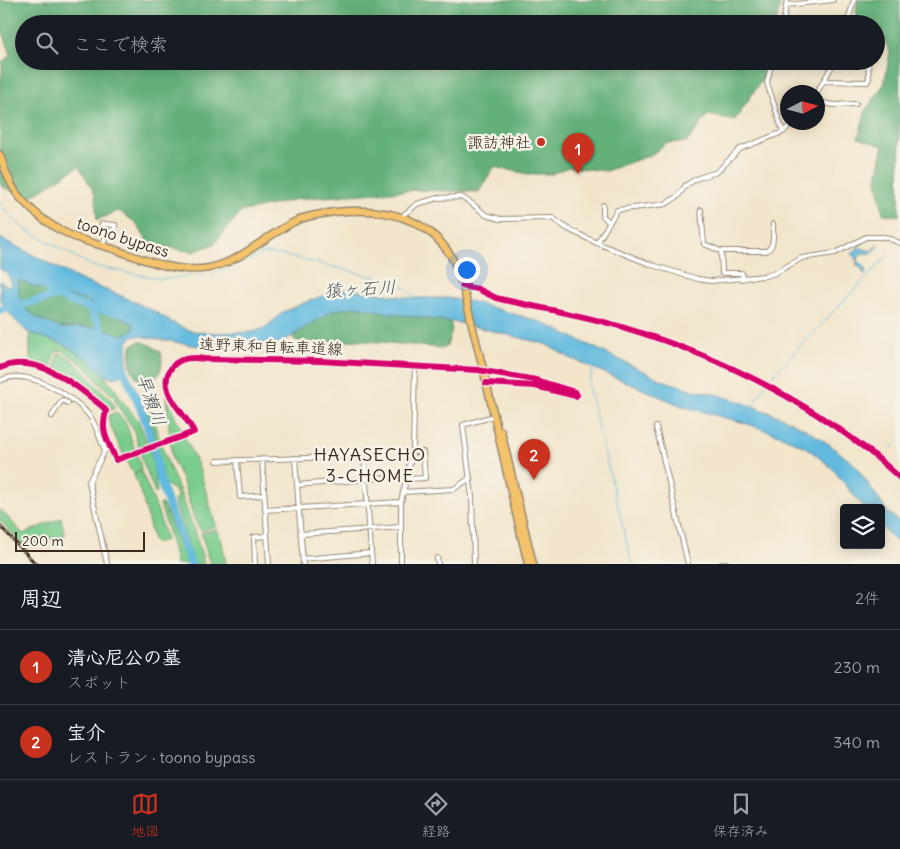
<!DOCTYPE html>
<html lang="ja">
<head>
<meta charset="utf-8">
<style>
	:root { --surface:#171b24; --page:#242831; --text:#f1f3f6; --muted:#9ea1a6; --line:#363941; --accent:#c8321e }
	body { margin:0; font-family:Delius,"Klee One",sans-serif; background:var(--page); color:var(--text) }
	.controls { position:absolute; right:15px; bottom:15px; display:grid; overflow:hidden; border-radius:5px; box-shadow:0 2px 12px #0003 }
	.controls button { width:45px; height:45px; display:grid; place-items:center; padding:0; border:0; border-bottom:1px solid var(--line); background:var(--surface); color:var(--text); font:25px sans-serif }
	.compass { position:absolute; left:780px; top:85px; width:45px; height:45px; border-radius:50%; background:var(--surface); box-shadow:0 2px 12px #0003; rotate:84deg }
	.scale { position:absolute; left:15px; bottom:12px; width:130px; box-sizing:border-box; padding-left:5px; border:2px solid #3b2a1e; border-top:0; font-size:14px; line-height:18px; white-space:nowrap; color:#3b2a1e; -webkit-text-stroke:4px #f7f3e8; paint-order:stroke }
	.you { position:absolute; left:466px; top:269px; width:18px; height:18px; margin:-12px; border:4px solid #fff; border-radius:50%; background:#1a73e8; box-shadow:0 0 0 8px #1a73e833 }
	.badge { display:grid; place-items:center; width:32px; height:32px; border-radius:50%; background:var(--accent); color:#fff; font-size:16px; font-weight:700 }
	.pin { position:absolute; translate:-50% -41px; filter:drop-shadow(0 1px 2px #0008) }
	.pin::after { content:''; position:absolute; top:26px; width:18px; height:15px; background:inherit; clip-path:polygon(0 0,100% 0,50% 100%) }
	.list { margin:0; padding:0; list-style:none }
	h2 { display:flex; justify-content:space-between; align-items:center; height:65px; margin:0; padding:0 20px; font-size:21px }
	h2 small { font-size:16px; font-weight:400; color:var(--muted) }
	.list li { display:grid; grid-template-columns:32px 1fr auto; gap:15px; align-items:center; box-sizing:border-box; height:75px; padding:0 20px; border-top:1px solid var(--line) }
	.list b { display:block; font-size:19px; white-space:nowrap }
	.list p { margin:0; font-size:16px; white-space:nowrap; color:var(--muted) }
	.list em { font-size:16px; font-style:normal; color:var(--muted) }
	.icon { flex:none; width:28px; height:28px; fill:none; stroke:currentColor; stroke-width:2; stroke-linecap:round; stroke-linejoin:round }
	.map { position:relative; flex:none; width:900px; height:564px; overflow:hidden }
	.search { position:absolute; background:var(--surface); box-shadow:0 2px 12px #0003; left:15px; right:15px; top:15px; height:55px; display:flex; align-items:center; gap:12px; box-sizing:border-box; padding:0 18px; border-radius:28px; color:var(--muted); font-size:19px }
	.sheet { height:215px; background:var(--surface) }
	nav { display:flex; justify-content:space-around; align-items:center; box-sizing:border-box; height:70px; border-top:1px solid var(--line); background:var(--surface); font-size:14px; color:var(--muted) }
	nav a { display:grid; justify-items:center; gap:2px }
	nav .on { color:var(--accent) }
	.map>svg:first-child { display:block }
</style>
</head>
<body>
<div class="map">
<svg width="900" height="564" viewBox="0 0 900 564">
	<rect width="100%" height="100%" fill="#f7f3e8"/>
	<filter id="ink" filterUnits="userSpaceOnUse"><feTurbulence type="fractalNoise" baseFrequency=".02" numOctaves="2"/><feDisplacementMap in="SourceGraphic" scale="10" xChannelSelector="R" yChannelSelector="G"/><feConvolveMatrix kernelMatrix="1 2 1 2 8 2 1 2 1" color-interpolation-filters="sRGB"/></filter>
	<filter id="wash" filterUnits="userSpaceOnUse"><feTurbulence type="fractalNoise" baseFrequency=".0096" numOctaves="4" result="noise"/><feDisplacementMap in="SourceGraphic" scale="20" xChannelSelector="R" yChannelSelector="G"/><feGaussianBlur stdDeviation="1.12" result="paint"/><feColorMatrix in="noise" values="0 0 0 0 0 0 0 0 0 0 0 0 0 0 0 0 0 1.4 0 .05"/><feComposite in="paint" operator="in"/></filter>
	<g filter="url(#wash)">
		<rect width="100%" height="100%" fill="#f2e5cb"/>
		<path fill="#7acc8e" stroke="#5a7b56" d="M30,333L63,344L87,359L106,376L108,382L114,387L123,402L138,420L151,452L157,492L155,493L143,462L133,428L119,408L114,396L99,383L86,367L62,350L58,351L54,354L51,369L30,360Z
			M60,353C74,359 85,372 95,384C104,394 110,394 115,408L108,411C94,393 73,382 54,372L58,354Z
			M144,392L147,396C154,418 159,441 168,463C182,496 195,529 204,564H194L174,500L178,498L175,491L164,483L155,437L141,393Z
			M166,396L199,468L216,526L201,531L195,521L182,479L172,459Z
			M115,412C127,419 129,434 134,447C136,455 141,462 141,470L134,473L130,469C126,458 107,423 108,416Z
			M141,471L157,509L166,540L155,543L153,540L142,496L134,475Z
			M160,504H162L165,509L188,564H176L173,549Z
			M0,509L23,534L61,518L65,536L40,541L27,549L0,521Z
			M217,529L222,542L226,564H210L201,533Z"/>
		<path fill="#63b079" stroke="#4f6d4c" d="M0,0H781L776,24H24V61H768L765,75L735,120L708,115L687,142L666,143L651,155L606,171L568,167L552,174H528L494,167L479,192L418,190L298,199L241,212L214,244L193,252L149,244L136,223L119,211L97,220L95,194L79,166L29,198L2,187L0,181V82L2,73V62L11,55L0,24Z
			M857,0H900L899,216L883,214L877,180L883,146L858,138L866,110L884,84L890,52L882,35L876,31V24H866L856,17Z
			M19,280L32,286L87,301L134,324L133,330L123,335C109,330 96,327 81,327C74,327 67,329 61,328C56,327 51,324 46,322C26,313 16,303 19,280Z
			M357,306L388,313L450,322L452,329L447,346L442,348L357,340L328,343L296,341L292,337L309,324L332,311Z
			M140,341L149,344L161,352C164,368 160,379 144,385C129,372 129,365 131,346Z"/>
		<path fill="#62badf" stroke="#4e727e" fill-rule="evenodd" d="M0,238L83,281L119,295L152,310L175,324L191,331L218,333L253,332L265,328L283,312L304,303L330,293L347,289L412,298H449L473,302L541,322L662,380L693,390L712,393L747,404L781,417L807,430L829,444L855,465L886,510L900,523V545L881,527V508H864L832,468L807,448L782,436L748,424L682,406L570,358L545,344L460,323L388,313L357,306L332,311L281,343L268,345L255,341L209,347L192,345L140,336L131,337L127,343V373L115,378L106,376L87,359L63,344L27,332L12,317L0,299V281L9,287L11,285C10,277 8,273 0,269ZM19,280L32,286L87,301L134,324L133,330L123,335C109,330 96,327 81,327C75,327 67,329 61,328C56,327 51,324 46,322C27,314 16,302 19,280Z
			M876,246H879L870,254L863,253L859,256L858,261L866,268L865,274H864L862,269L857,265L856,259L852,254L858,247L871,251Z"/>
		<g fill="none" stroke-linecap="round" stroke-linejoin="round">
			<path stroke="#62badf" stroke-width="1" d="M0,201L4,209L23,228L92,266L162,279L212,274L265,253L283,255L400,283L415,298
				M593,368L588,385L632,564
				M752,406L771,377L888,255
				M891,449L900,440"/>
			<path stroke="#62badf" stroke-width="8" d="M43,285C65,303 87,308 115,312
				M89,308L106,336
				M0,310L56,296
				M121,364L144,417L155,451L158,473L165,496L174,518L191,564"/>
		</g>
	</g>
	<g filter="url(#ink)">
		<g fill="none" stroke-linecap="round" stroke-linejoin="round">
			<defs>
				<path id="street" d="M787,5L833,0
					M783,24L787,0
					M795,24L849,20L855,24
					M847,24L854,0
					M772,61L767,83L783,132
					M824,81L867,82L869,79L868,61
					M817,92L835,61
					M818,102L834,105L856,104
					M603,205V216L609,222
					M701,210L704,244L721,251L722,273H742L743,279
					M402,216L417,204L438,198L461,197L471,203L486,215L500,219L552,218L568,229L597,243L652,265L698,279L711,281L765,276L775,273L802,258L835,253L866,237H885L900,243
					M597,243L617,210L666,204L678,196L686,185L698,178L717,172L740,149L783,132L793,122
					M103,246L107,232L98,230L102,224L115,225V229L107,232
					M721,251H766C775,247 773,234 773,224
					M0,381C25,366 76,396 91,418C97,427 100,440 105,450L89,482L107,564
					M52,416L62,400L68,403
					M656,427L688,564
					M295,458L303,564
					M262,459L269,564
					M237,460L240,497L264,495
					M217,461L364,456L372,564
					M406,479L425,478L423,452H412
					M297,485L393,477
					M403,492L454,489L470,478
					M265,510L401,502
					M301,534L401,527
					M437,558L438,564
					M303,559L371,553
					M255,564L254,537L267,536
					M401,564V502L413,449L415,366
					M474,564L472,497L463,425L494,416
					M721,564L726,563"/>
				<path id="highway" d="M0,155C5,170 11,188 22,200C35,214 52,227 70,235C82,241 97,244 110,248C141,258 175,274 209,268C243,261 267,234 298,220C309,215 323,214 335,212C380,207 425,214 451,256C463,277 468,309 474,333C494,409 509,487 528,564
					M501,431L533,564"/>
			</defs>
			<use href="#street" stroke="#968874" stroke-width="6"/>
			<use href="#highway" stroke="#968874" stroke-width="9"/>
			<use href="#street" stroke="#fff" stroke-width="4"/>
			<use href="#highway" stroke="#f3c26a" stroke-width="6"/>
			<defs>
				<path id="rail" d="M0,526L36,564"/>
			</defs>
			<use href="#rail" stroke="#3b2a1e" stroke-width="3"/>
			<use href="#rail" stroke="#f7f3e8" stroke-width="1" stroke-dasharray="4" stroke-linecap="butt"/>
			<defs>
				<path id="cycleway" d="M462,286L478,289L496,298C538,308 580,314 622,327C709,353 793,393 865,448C877,457 889,468 900,478
					M0,368C37,352 76,385 103,407L106,411C100,433 108,440 116,460L194,432C185,412 154,390 172,367C180,357 192,357 204,359L320,361L478,370L536,380L575,392L577,395L576,396L535,386L486,383"/>
			</defs>
			<use href="#cycleway" stroke="#f7f3e8" stroke-width="9"/>
			<use href="#cycleway" stroke="#d6006c" stroke-width="6"/>
		</g>
	</g>
	<circle fill="#c8321e" stroke="#f7f3e8" stroke-width="2" cx="541" cy="142" r="5"/>
	<g text-anchor="middle" stroke-width="5" stroke-linejoin="round" paint-order="stroke">
		<g font-size="16" fill="#3b2a1e" stroke="#f7f3e8" text-anchor="end">
			<text x="531" y="148">諏訪神社</text>
		</g>
		<g font-size="16" fill="#3b2a1e" stroke="#f7f3e8">
			<text transform="translate(123 237) rotate(18)" y="6">toono bypass</text>
			<text transform="translate(271 346) rotate(2)" y="6">遠野東和自転車道線</text>
		</g>
		<g font-size="18" font-style="italic" fill="#475558" stroke="#f7f3e8">
			<text transform="translate(360 289) rotate(-3)" y="6">猿ヶ石川</text>
			<text transform="translate(151 400) rotate(70)" y="6">早瀬川</text>
		</g>
		<g font-size="18" letter-spacing="1" fill="#3b2a1e" stroke="#f7f3e8">
			<text x="370" y="461">HAYASECHO<tspan x="370" dy="21">3-CHOME</tspan></text>
		</g>
	</g>
</svg>
<div class="controls">
<button><svg class="icon" aria-label="layers" viewBox="0 0 24 24"><path d="M12 4l9 5-9 5-9-5zM3 14l9 5 9-5"/></svg></button>
</div>
<svg class="compass" viewBox="-18 -18 36 36"><path d="M0-13l5 13h-10z" fill="#e53935"/><path d="M0 13l5-13h-10z" fill="#9ea1a6"/></svg>
<div class="scale">200 m</div>
<div class="you"></div>
<div class="pin badge" style="left:578px;top:174px">1</div>
<div class="pin badge" style="left:534px;top:480px">2</div>
<div class="search"><svg class="icon" aria-label="search" viewBox="0 0 24 24"><circle cx="10" cy="10" r="6"/><path d="M15 15l6 6"/></svg>ここで検索</div>
</div>
<section class="sheet">
<h2>周辺<small>2件</small></h2>
<ul class="list">
<li><span class="badge">1</span><div><b>清心尼公の墓</b><p>スポット</p></div><em>230 m</em></li>
<li><span class="badge">2</span><div><b>宝介</b><p>レストラン · toono bypass</p></div><em>340 m</em></li>
</ul>
</section>
<nav>
<a class="on"><svg class="icon" aria-label="map" viewBox="0 0 24 24"><path d="M3 6l6-2 6 2 6-2v14l-6 2-6-2-6 2zM9 4v14M15 6v14"/></svg>地図</a>
<a><svg class="icon" aria-label="directions" viewBox="0 0 24 24"><path d="M12 3l9 9-9 9-9-9zM9 14v-3h6M13 9l2 2-2 2"/></svg>経路</a>
<a><svg class="icon" aria-label="saved" viewBox="0 0 24 24"><path d="M7 4h10v16l-5-4-5 4z"/></svg>保存済み</a>
</nav>
</body>
</html>
